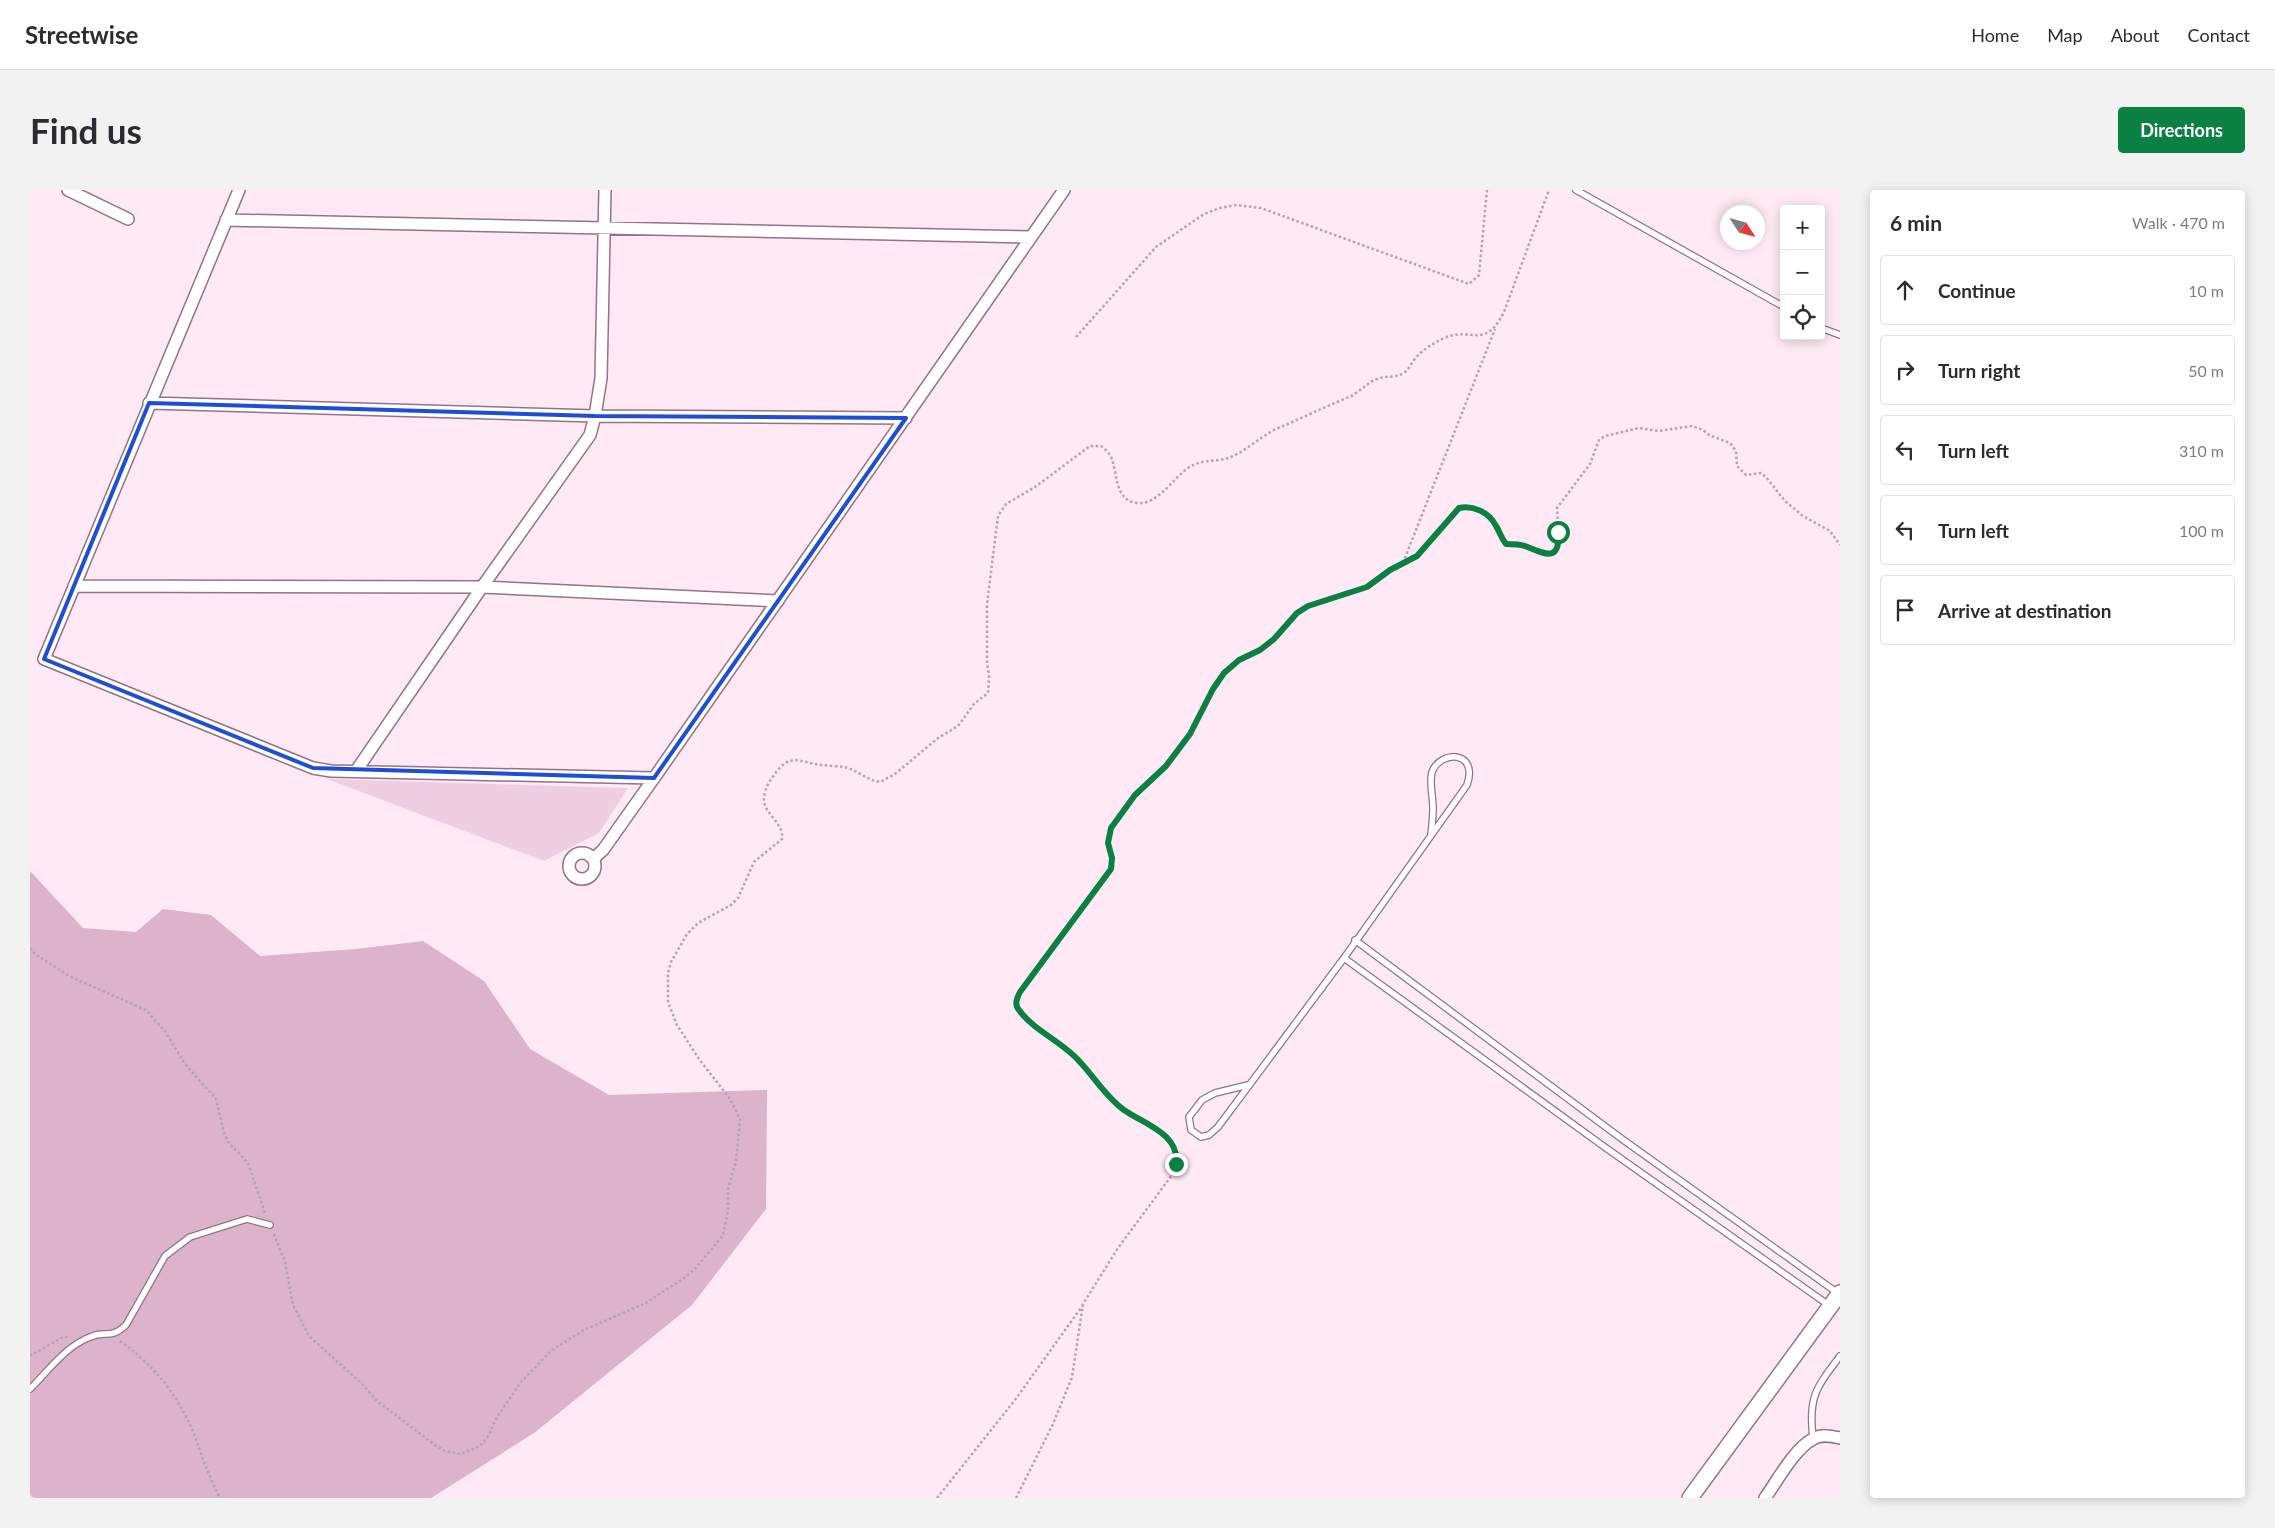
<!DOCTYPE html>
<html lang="en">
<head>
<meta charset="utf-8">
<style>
	:root { --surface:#fff; --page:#f2f2f3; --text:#2b2b33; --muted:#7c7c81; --line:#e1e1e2; --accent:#0b8043 }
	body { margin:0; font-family:Lato,sans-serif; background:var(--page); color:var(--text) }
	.controls { position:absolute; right:15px; top:15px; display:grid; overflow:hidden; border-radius:5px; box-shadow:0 2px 12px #0003 }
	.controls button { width:45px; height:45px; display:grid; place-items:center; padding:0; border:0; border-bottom:1px solid var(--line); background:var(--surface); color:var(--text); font:25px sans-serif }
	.compass { position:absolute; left:1690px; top:15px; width:45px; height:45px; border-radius:50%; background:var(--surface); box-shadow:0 2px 12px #0003; rotate:126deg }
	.stop { position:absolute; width:15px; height:15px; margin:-11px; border:4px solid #0b8043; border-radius:50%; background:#fff }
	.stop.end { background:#0b8043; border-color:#fff; box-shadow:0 1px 5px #0008 }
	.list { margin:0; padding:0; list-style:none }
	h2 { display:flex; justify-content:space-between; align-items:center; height:65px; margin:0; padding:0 20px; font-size:21px }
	h2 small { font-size:16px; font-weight:400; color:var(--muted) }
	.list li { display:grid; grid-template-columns:32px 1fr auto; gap:15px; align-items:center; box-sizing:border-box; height:70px; margin:0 10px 10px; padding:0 10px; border:1px solid var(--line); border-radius:5px }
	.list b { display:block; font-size:19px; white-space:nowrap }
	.list em { font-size:16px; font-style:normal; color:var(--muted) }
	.icon { flex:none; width:28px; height:28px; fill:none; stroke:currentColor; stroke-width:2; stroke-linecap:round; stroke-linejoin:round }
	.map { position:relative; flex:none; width:1810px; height:1308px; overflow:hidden; border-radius:5px }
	header { display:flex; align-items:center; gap:30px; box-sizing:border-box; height:70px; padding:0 25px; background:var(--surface); border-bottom:1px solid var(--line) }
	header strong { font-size:24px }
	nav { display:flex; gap:28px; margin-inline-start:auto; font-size:18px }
	.intro { display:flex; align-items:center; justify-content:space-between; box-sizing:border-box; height:120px; padding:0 30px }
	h1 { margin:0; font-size:35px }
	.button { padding:12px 22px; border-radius:5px; background:var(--accent); color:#fff; font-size:18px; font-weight:700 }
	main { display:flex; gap:30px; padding:0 30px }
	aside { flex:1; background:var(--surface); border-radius:5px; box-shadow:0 2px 12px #0003 }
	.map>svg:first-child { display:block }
</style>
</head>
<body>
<header>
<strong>Streetwise</strong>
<nav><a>Home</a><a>Map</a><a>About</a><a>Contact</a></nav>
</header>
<div class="intro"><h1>Find us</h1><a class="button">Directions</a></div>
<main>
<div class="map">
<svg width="1810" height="1308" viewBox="0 0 1810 1308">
	<rect width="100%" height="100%" fill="#fee9f5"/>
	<path fill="#efcee1" d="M297,589L598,598L569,643L514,671Z"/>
	<path fill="#ddb2cb" d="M0,681L53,738L106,742L133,719L181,725L230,766L326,759L393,751L454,791L500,859L579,905L737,900L736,1019L662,1115L504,1243L401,1308H0Z"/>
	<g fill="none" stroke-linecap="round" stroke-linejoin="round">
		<defs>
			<path id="service" d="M1546,0L1754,117
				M1791,138L1810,145
				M1325,750L1592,949L1809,1104
				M1314,768L1576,958L1800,1116
				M1218,895L1185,903L1172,910L1159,927L1161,940L1171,947L1179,945L1188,937L1314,768L1437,595C1449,560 1410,560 1402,582C1399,592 1403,607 1403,618C1403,627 1402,636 1401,645
				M0,1199C18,1181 36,1156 60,1147C76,1140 80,1150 96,1135L135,1066L160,1047L217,1029L240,1035
				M1783,1248C1778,1207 1786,1198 1810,1166"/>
			<path id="minor" d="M38,0L98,29
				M209,0L14,469L283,578L301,581L624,588
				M196,30L1001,47
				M119,213L565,226L876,228
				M44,396L452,397L748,411
				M326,581L452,397L560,245L565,226L571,188L575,0
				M539 676a13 13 0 1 1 26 0a13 13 0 1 1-26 0Z
				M563,669L573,660L624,588L1034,0
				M1735,1308C1747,1291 1765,1258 1783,1249C1791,1244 1801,1246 1810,1248"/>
			<path id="tertiary" d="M1660,1308L1810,1103"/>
		</defs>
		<use href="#service" stroke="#927486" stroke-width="8"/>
		<use href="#minor" stroke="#927486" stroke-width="14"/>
		<use href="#tertiary" stroke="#927486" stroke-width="18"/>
		<path stroke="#b5a3ad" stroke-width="2.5" stroke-dasharray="2.5 2.5" stroke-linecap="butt" d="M1046,147L1126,57L1174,24L1190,18L1206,15L1231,18L1439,94L1449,85L1457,0
			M1373,373L1465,139
			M0,758L5,764L41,787L116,820L135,841L155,874L186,909L194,943L198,952L218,973L235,1023
			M244,1044L255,1072L263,1115L279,1146L331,1193L346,1210L405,1255L415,1261L431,1264L450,1256L459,1245L465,1230L491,1192L522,1160L554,1140L616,1113L654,1088L666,1078L693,1045L698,1021V999L706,972L710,929L700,909L669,869L647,835L638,812V783L641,772L657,744L668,733L701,715L708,708L724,672L752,649C754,632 734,625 734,609C734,600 739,592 744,585C761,561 770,573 792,575C800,576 810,576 818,578C830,582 837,590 850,592L865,584L908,548L928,536L944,514L958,503L959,487L957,471V414L968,326L976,314L1005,297L1060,256H1071C1075,259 1079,263 1081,267C1088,283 1084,310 1107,313C1128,315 1142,289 1158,278C1172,268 1186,273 1201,267C1217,260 1230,247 1246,239C1270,229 1294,217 1319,207C1329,203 1336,193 1347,189C1356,185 1366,189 1375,182C1379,179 1381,174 1384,170C1393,159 1402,154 1414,148C1443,136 1454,161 1474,122L1519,0
			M90,1151C124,1175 148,1205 164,1244C172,1266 179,1287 190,1308
			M0,1166L31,1148L39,1147
			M907,1308L985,1210L1053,1115
			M986,1308L1023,1234L1042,1187L1053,1114L1088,1058L1142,985L1147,965L1144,955L1133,944L1094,919L1071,898L1050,871L998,829L987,816L986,810L990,802L1081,679V668L1078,653L1081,639L1105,605L1136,576L1160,544L1183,499L1194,483L1209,470L1230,460L1244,449L1267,423L1278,416L1337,397L1360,380L1387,365L1429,318C1443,315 1459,322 1466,336C1470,342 1471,348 1476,354C1492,354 1510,366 1522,363L1529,351L1527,318L1560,274L1569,250L1575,246L1609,238L1629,241L1662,236L1673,240L1679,245L1700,253L1706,261L1707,276L1716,285L1731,283L1736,287L1755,311L1773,326L1800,341L1810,355"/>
		<use href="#service" stroke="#fff" stroke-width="5.5"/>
		<use href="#minor" stroke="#fff" stroke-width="11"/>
		<use href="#tertiary" stroke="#fff" stroke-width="15"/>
	</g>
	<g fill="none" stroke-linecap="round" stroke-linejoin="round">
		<path stroke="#0b8043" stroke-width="6" d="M1146,974C1150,944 1114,934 1094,920C1076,907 1065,888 1050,872C1033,852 1004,841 989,820C984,814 987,808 990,802L1081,679L1082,668L1078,653L1081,638L1105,605L1136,576L1160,544L1183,499L1194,483L1209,470L1230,460L1244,449L1267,423L1278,416L1337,397L1360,380L1387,366L1429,318C1443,315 1459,322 1466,336C1470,342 1471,348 1476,354C1482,354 1489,354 1495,356C1513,363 1531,374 1528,342"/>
	</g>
	<path fill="none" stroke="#1d4ed8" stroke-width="4" stroke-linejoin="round" d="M119,213L565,226L876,228L624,588L283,578L14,469Z"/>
</svg>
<div class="controls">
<button>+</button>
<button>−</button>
<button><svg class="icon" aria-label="locate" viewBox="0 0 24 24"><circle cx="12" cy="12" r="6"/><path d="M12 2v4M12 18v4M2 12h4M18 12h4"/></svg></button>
</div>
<svg class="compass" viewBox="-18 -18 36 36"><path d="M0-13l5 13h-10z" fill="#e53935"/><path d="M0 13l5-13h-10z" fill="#7c7c81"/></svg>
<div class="stop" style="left:1528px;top:342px"></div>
<div class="stop end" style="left:1146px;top:974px"></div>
</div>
<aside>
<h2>6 min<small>Walk · 470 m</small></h2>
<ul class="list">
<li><svg class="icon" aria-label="ahead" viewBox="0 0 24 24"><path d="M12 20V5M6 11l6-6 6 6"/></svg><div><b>Continue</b></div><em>10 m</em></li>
<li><svg class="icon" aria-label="right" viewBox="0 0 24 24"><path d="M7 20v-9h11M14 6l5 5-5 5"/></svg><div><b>Turn right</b></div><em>50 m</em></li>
<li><svg class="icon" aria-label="left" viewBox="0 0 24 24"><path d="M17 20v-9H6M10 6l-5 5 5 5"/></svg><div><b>Turn left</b></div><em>310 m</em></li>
<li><svg class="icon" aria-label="left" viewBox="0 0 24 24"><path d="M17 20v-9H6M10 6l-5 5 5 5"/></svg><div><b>Turn left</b></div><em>100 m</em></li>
<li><svg class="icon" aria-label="arrive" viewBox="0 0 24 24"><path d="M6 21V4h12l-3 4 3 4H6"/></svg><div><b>Arrive at destination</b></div></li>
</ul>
</aside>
</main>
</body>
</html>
